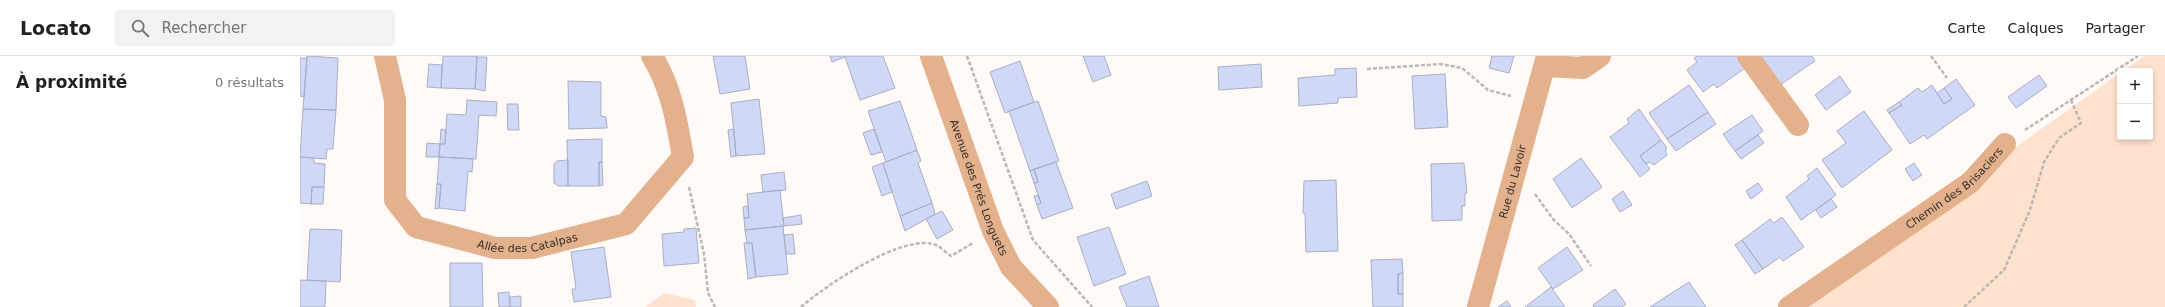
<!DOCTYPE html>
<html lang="fr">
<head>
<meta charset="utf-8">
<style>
	:root { --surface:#fff; --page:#f2f2f2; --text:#202124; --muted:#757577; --line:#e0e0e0 }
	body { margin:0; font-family:"DejaVu Sans",sans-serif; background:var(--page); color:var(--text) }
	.controls { position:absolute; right:12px; top:12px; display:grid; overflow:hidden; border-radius:4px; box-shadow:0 2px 6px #0003 }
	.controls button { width:36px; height:36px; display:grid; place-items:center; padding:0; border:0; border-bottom:1px solid var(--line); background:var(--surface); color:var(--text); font:20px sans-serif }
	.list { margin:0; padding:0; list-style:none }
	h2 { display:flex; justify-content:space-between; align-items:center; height:52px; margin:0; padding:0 16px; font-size:17px }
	h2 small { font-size:13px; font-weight:400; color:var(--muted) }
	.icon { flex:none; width:22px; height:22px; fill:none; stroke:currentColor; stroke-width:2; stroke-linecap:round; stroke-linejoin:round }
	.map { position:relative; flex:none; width:1865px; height:251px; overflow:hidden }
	header { display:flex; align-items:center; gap:24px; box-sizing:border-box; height:56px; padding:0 20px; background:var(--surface); border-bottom:1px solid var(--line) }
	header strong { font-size:19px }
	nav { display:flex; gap:22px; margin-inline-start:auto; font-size:14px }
	.search { width:280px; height:36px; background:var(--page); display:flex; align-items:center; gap:10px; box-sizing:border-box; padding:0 14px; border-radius:4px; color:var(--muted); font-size:15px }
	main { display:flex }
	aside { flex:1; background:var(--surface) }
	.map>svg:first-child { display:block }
</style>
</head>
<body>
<header>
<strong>Locato</strong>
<div class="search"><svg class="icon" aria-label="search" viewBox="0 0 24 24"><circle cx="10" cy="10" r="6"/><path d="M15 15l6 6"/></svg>Rechercher</div>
<nav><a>Carte</a><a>Calques</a><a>Partager</a></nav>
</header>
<main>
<aside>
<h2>À proximité<small>0 résultats</small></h2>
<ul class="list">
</ul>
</aside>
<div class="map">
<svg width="1865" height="251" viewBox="0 0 1865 251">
	<rect width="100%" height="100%" fill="#fffaf7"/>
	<path fill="#fee2ce" d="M1844,0H1865V251H1491L1820,17V81H1850V15H1823Z
		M364,237L395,244L396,251H345Z"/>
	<path fill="#d0d8f8" stroke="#a9aec3" d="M7,0L38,2L36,54L3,53Z
		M143,0H177L175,33L141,32Z
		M413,0H445L450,33L420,38Z
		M530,0H583L595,32L560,44L545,1L532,6Z
		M783,0H804L811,19L793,26Z
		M1192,0H1214L1209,17L1189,12Z
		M1397,0H1437L1445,12L1417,32L1414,28L1403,36L1387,14L1397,6L1394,2Z
		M1464,0H1512L1515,5L1477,31L1458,4Z
		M177,1H187L185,35L175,33Z
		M0,2H7L4,41L0,40Z
		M720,5L734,46L705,57L690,16Z
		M129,8L142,9L141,32L127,31Z
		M961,8L962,31L919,34L918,11Z
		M1056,12L1057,41L1038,42V47L999,50L998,22L1035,19V13Z
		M1145,18L1148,71L1115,73L1112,20Z
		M1739,19L1747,30L1716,52L1708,41Z
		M1540,20L1551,36L1526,54L1515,39Z
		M1656,23L1675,49L1627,83L1624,79L1610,88L1589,57L1602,49L1599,46L1618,32L1622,36L1632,29L1644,48L1652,43L1644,32Z
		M268,25L301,26V60L306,61L307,72L269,73Z
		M1389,29L1408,56L1367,83L1349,57Z
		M1644,32L1652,43L1644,48L1637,37Z
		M459,43L465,98L436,100L431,47Z
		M167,44L197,46L196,60L179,59L176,103L139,101L140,88H145L147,58L166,59Z
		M600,45L617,94L586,106L568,55Z
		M738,45L759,105L730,115L709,55Z
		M1599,46L1602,49L1589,57L1587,54Z
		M207,48H218L219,74H208Z
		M3,53L36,54L33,93H27L26,103L0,101Z
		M1339,53L1361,84L1340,100L1350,113L1340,121L1310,81L1329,67L1327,63Z
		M1564,55L1592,94L1542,132L1522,104L1546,87L1537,75Z
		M1408,56L1416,68L1376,95L1367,83Z
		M1452,59L1463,75L1435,95L1423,78Z
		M141,73L146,74L145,88H140Z
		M434,73L436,100L431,101L428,74Z
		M574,73L582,96L571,99L563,77Z
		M1458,79L1464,87L1441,103L1435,95Z
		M302,83V106H299V130H268L267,84Z
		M1361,84L1367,92L1365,94L1367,99L1354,109L1349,106L1346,108L1340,100Z
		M127,87L140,88L139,101H126Z
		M617,94L621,105L618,107L632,147L600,160L583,107Z
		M0,101L14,102V107L25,108L24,131H12L11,148L0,147Z
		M139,101L173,103L172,116L168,115L165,155L139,152L141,128H137Z
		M1281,102L1302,131L1272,152L1253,123Z
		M268,104V130H258L254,127V108L257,105Z
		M299,106H302L303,129L299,130Z
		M756,106L773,152L742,163L737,149L741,147L734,127L738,126L734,113Z
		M583,107L592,136L582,140L572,111Z
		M1164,107L1167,137H1165V150H1162V164L1132,165L1131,108Z
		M1614,107L1622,119L1613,125L1605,113Z
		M1517,112L1536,139L1501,164L1486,141L1509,123L1507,120Z
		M734,113L738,126L734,127L730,115Z
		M484,116L486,134L463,136L461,119Z
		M1036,124L1038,195L1006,196L1005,157H1003L1004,125Z
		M847,125L852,140L816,153L811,138Z
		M1458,127L1463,134L1451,143L1446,135Z
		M137,128H141L139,152L135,153Z
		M12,131H24L23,148H11Z
		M480,134L484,170L445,174L444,162H449L447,138Z
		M1323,135L1332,149L1320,156L1312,143Z
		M738,139L741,147L737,149L734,140Z
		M1531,143L1537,151L1521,162L1516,154Z
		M632,147L635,158L605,175L600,160Z
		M448,150L449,162H444L443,151Z
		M642,155L653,174L637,183L626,163Z
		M501,159L502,168L484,170L483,162Z
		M1482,161L1504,191L1483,205L1480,201L1463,213L1442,184L1470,163L1474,167Z
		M483,170L488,218L456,221L452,187H447L445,174Z
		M809,171L826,218L794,230L777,181Z
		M396,172L399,207L364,210L362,178L384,176V173Z
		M10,173L42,174L40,226L7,224Z
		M493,178L495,198H486L484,179Z
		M1442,184L1463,213L1455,218L1435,189Z
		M444,187H452L456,221L448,223Z
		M304,191L311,241L274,246L272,233H276L271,196Z
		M1267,191L1283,214L1253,233L1238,212Z
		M1102,203L1103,217L1098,218V238H1103V251H1073L1071,204Z
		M150,207H182L183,251H150Z
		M1103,217V238H1098V218Z
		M849,220L859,251H827L819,231Z
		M0,224L26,225L25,251H0Z
		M1389,226L1406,251H1350Z
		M1251,231L1265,251H1225Z
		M1315,233L1326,248L1322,251H1294L1293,249Z
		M209,236L210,251H199L198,237Z
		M221,240V251H210V241Z
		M1207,245L1211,251H1198Z"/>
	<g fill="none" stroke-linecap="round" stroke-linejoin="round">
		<path stroke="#bdb7b3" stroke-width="2.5" stroke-dasharray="4 2" stroke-linecap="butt" d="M667,0L733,184L792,251
			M1631,0L1647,22
			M1067,13L1141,8L1162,12L1188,34L1211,40
			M1725,74L1838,0
			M389,131L404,198L408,237L415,251
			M1235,138L1253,163L1269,178L1291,210
			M501,251C525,230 604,176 636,189C641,191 646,197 651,200L673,187
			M1664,251L1704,214L1730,154L1744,106L1759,82L1781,67L1771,44"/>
		<g stroke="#e3b18c" stroke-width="22">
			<path id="s1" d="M85,0L95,44V144L116,171L195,192H232L326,168L383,101C377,66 371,30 352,0"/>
			<path id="s2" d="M631,0L693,175L711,211L748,251"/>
			<path d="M1448,0L1498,69"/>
			<path d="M1245,10L1283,12L1300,0"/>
			<path id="s3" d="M1178,251L1247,0"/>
			<path id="s4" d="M1489,251L1671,126L1705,88"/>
		</g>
	</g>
	<g text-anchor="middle" stroke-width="4" stroke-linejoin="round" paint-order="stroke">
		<g font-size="11" fill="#342c27" stroke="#fffaf7">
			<text dy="4" stroke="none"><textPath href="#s3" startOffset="130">Rue du Lavoir</textPath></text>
			<text dy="4" stroke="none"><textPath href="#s2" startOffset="140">Avenue des Prés Longuets</textPath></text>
			<text dy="4" stroke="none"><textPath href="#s4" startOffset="204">Chemin des Brisaciers</textPath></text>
			<text dy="4" stroke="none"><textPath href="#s1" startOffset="294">Allée des Catalpas</textPath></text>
		</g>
	</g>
</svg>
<div class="controls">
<button>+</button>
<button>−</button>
</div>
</div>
</main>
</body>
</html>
